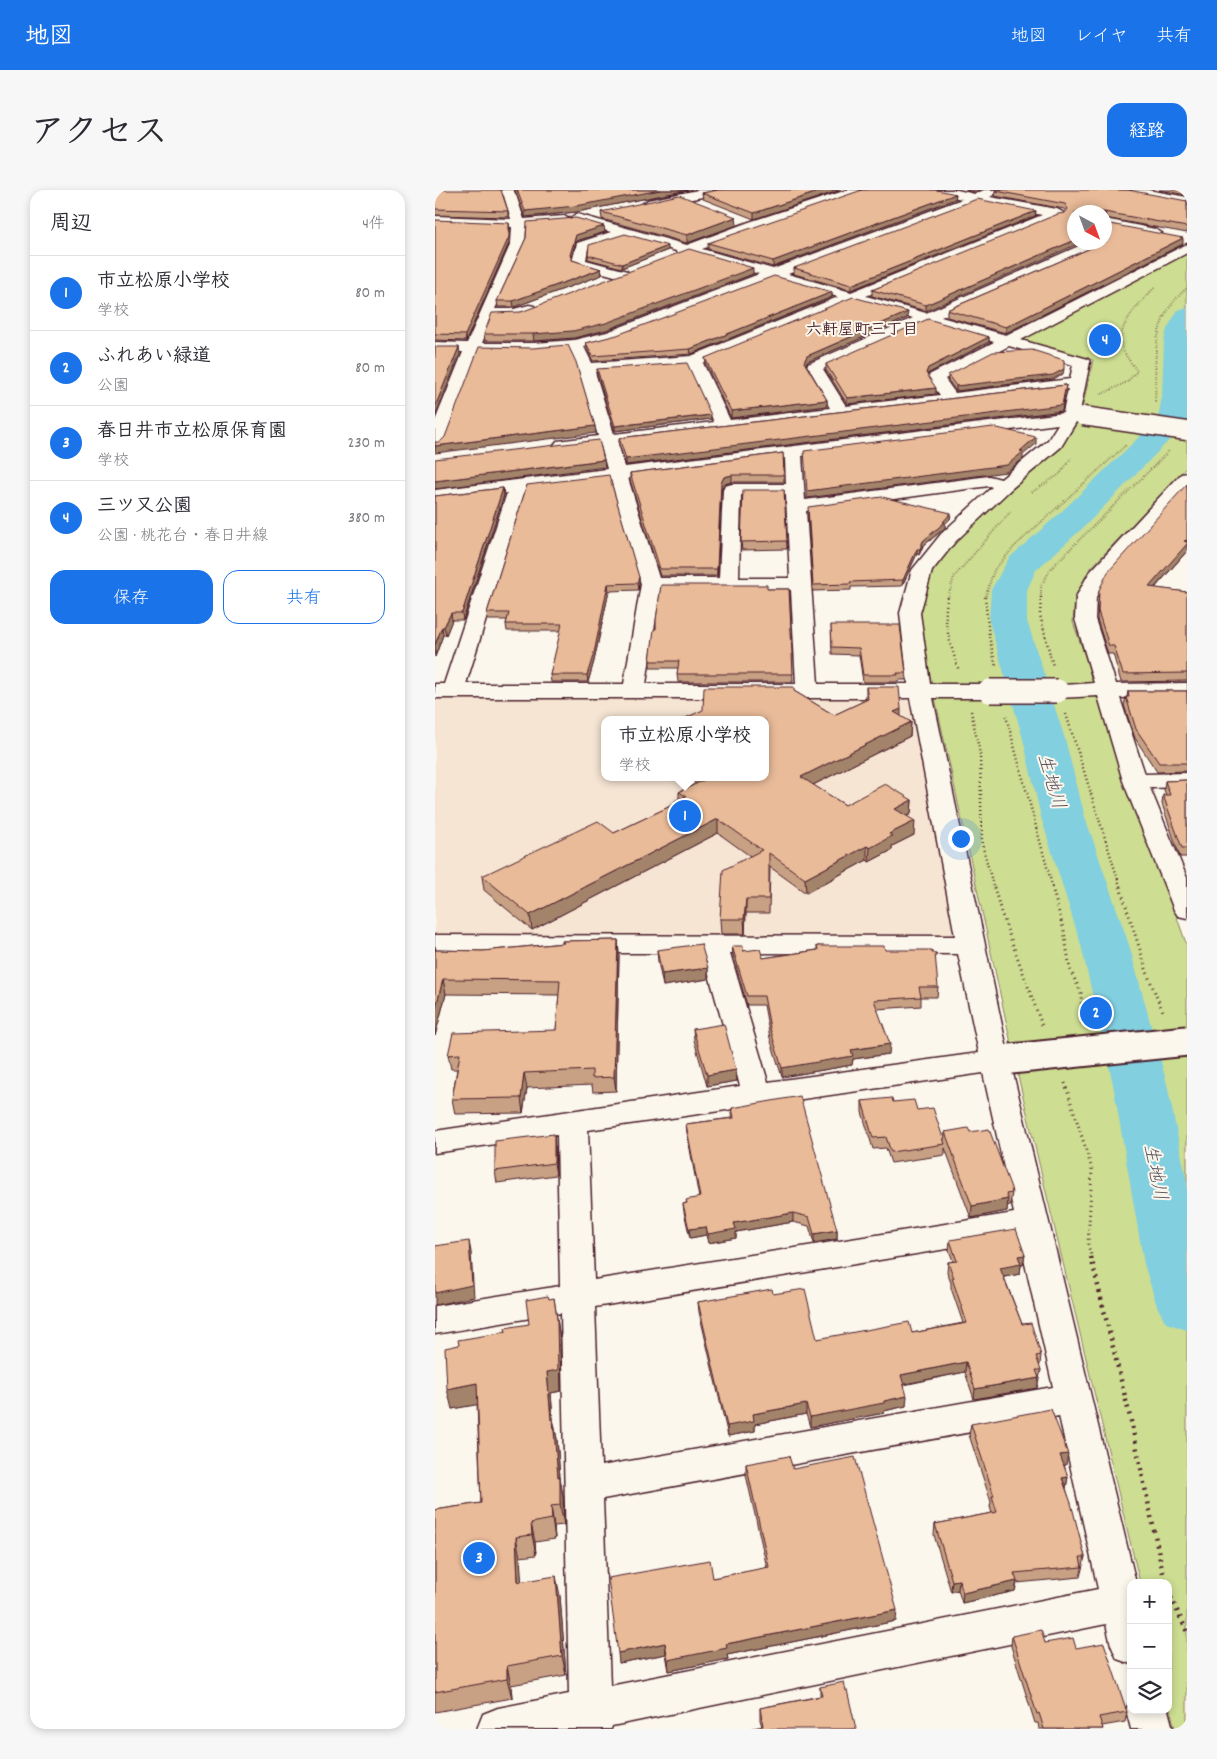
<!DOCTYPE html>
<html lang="ja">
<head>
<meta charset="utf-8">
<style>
	:root { --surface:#fff; --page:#f7f7f7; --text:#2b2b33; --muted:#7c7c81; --line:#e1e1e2; --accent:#1a73e8 }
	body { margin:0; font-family:Dekko,"Klee One",sans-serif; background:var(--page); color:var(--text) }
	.controls { position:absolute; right:15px; bottom:15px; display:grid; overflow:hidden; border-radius:10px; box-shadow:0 2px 8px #0003 }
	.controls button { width:45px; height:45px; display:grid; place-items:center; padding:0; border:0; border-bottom:1px solid var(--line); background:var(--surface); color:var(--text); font:25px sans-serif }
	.compass { position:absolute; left:632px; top:15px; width:45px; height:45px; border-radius:50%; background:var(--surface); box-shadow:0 2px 8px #0003; rotate:139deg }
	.you { position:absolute; left:525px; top:648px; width:18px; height:18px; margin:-12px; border:4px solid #fff; border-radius:50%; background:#1a73e8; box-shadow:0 0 0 8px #1a73e833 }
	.badge { display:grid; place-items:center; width:32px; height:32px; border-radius:50%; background:var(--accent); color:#fff; font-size:16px; font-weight:700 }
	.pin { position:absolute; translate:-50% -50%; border:2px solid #fff; box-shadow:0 1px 5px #0006 }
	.popup { position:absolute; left:166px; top:526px; width:168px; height:65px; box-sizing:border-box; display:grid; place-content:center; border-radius:10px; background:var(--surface); filter:drop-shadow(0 1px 4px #0005); font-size:16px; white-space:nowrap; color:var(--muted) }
	.popup b { font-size:19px; color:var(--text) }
	.popup::after { content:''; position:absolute; left:50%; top:100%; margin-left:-10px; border:10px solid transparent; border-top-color:var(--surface) }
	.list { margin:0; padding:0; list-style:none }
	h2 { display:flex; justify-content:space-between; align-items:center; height:65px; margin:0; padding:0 20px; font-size:21px }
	h2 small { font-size:16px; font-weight:400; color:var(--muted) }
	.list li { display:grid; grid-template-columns:32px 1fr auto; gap:15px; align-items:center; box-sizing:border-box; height:75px; padding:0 20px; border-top:1px solid var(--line) }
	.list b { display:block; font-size:19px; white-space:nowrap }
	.list p { margin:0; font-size:16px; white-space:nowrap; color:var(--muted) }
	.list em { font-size:16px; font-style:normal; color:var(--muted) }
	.actions { display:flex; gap:10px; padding:15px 20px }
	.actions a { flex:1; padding:11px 0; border:1px solid var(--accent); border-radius:15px; text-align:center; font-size:18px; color:var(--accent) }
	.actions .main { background:var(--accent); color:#fff }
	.icon { flex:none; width:28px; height:28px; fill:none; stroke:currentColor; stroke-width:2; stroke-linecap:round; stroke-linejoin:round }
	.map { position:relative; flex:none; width:752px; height:1539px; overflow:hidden; border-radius:15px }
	header { display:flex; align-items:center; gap:30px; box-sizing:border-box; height:70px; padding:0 25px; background:var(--accent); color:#fff }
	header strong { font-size:24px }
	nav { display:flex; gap:28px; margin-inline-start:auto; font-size:18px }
	.intro { display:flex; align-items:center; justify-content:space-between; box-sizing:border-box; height:120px; padding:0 30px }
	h1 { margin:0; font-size:35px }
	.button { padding:12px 22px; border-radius:15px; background:var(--accent); color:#fff; font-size:18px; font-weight:700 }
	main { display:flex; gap:30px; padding:0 30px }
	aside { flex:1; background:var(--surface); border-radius:15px; box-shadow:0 2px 8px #0003 }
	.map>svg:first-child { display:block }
</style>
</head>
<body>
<header>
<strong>地図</strong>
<nav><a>地図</a><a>レイヤ</a><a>共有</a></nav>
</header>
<div class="intro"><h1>アクセス</h1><a class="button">経路</a></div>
<main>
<aside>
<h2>周辺<small>4件</small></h2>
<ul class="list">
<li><span class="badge">1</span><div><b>市立松原小学校</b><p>学校</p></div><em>80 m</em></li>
<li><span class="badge">2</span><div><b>ふれあい緑道</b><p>公園</p></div><em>80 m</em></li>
<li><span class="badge">3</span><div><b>春日井市立松原保育園</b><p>学校</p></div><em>230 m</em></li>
<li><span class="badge">4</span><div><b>三ツ又公園</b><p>公園 · 桃花台・春日井線</p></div><em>380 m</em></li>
</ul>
<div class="actions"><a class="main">保存</a><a>共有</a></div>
</aside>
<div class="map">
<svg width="752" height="1539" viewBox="0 0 752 1539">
	<rect width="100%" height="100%" fill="#fbf7ec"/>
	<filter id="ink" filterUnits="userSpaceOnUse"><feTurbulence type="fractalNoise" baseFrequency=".02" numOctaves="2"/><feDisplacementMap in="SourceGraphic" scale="10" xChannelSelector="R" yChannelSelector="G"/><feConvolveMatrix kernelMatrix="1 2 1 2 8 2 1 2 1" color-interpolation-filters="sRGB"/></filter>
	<g filter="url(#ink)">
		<path fill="#f6e5d3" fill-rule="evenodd" d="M469,506L479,510L523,742L515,748L0,747V507ZM170,530H330V587H170Z"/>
		<path fill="#cddd91" stroke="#8c7e5e" d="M752,63V236L647,219L658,170L589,151L587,148Z
			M643,232L752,246V277L654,380L640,408L638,432L752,756V1539H740L733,1510V1393H705L584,890L483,431L491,394L499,376L517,353L627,255Z"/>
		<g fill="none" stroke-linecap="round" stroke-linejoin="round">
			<path fill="#82cfe0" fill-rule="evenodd" d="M752,118V232L649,337L601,380L592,400V431L630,549L650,627L694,755L732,894L752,993V1140L731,1133L722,1116L709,1074L678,894L646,755L606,627L588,549L554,431L556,400L574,368L625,323L723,229L727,206L729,152L732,139L743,120Z"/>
			<defs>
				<path id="minor" d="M65,0H78L81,5L89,29L129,26L136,30L129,34L91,37L90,53L60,119H79L94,115L99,116L101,119C92,131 71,128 57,128L47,153H99L139,150L172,142L324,84L254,64L247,66L242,65L241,61L190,46L153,58L151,70L192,81L194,84L192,87L187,88L139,75L137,72L142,53L176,42L137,31L135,28L142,24L252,55L314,32L412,0H431L429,3L324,38L267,59L338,79L527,9L499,3L497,0H522L540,4L549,0H567L555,7L622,19L631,24L629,27L622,28L431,106L491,123L653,52H670L671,49L673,52L671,55L506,127L571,145L752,54V63L586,150L653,169L655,172L645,221L654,222L657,226L654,230L641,232L626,257L576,299L520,352L497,381L485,423L495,494H555L563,496L566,501L563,506L555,508H498L572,859L586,862L591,869L586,876L577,879L701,1393H696V1474L682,1469L676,1455L671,1434L177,1536L176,1539H42L48,1524L63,1518L134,1504L126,1123L0,1144V1116L125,1096L122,945L0,963V941L305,896L268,763H0V745L520,746L475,508H0V494H9L72,303L0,312V300L172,279L166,256L128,260L122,259L119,255L122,251L163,246L143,178L135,160L99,163L44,162L9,253L6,257L0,258V231L28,162H0V152L32,153L76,53L77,37L0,34V26L76,29L69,6ZM542,12L607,25L416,102L353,84ZM339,89L403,107L256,166L157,173L149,157L182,148ZM418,111L478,128L373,174L371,177L395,218L295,230L268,173ZM493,133L559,152L494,185L492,188L505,205L411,216L388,179ZM574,156L638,175L635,189L520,203L510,189ZM253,176L279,232L179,244L160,182ZM633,199L628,223L190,277L183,254ZM623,234L613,250L566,289L554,286L370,310L367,266ZM350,268L351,294H297L290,296L288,300L284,388H224L193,288ZM176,290L206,394L189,494H31L91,300ZM554,296L557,297L506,344L477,380L465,423L473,494H383L371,321ZM306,305H351L355,388H304ZM225,400H356L361,494H211ZM295,763L523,764L544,863L333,892ZM548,883L579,1023L159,1090L153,940ZM584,1047L618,1197L166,1276L160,1117ZM624,1226L663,1399L175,1496L168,1309Z
					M263,0H288L282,4L213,18L207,14L213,10Z
					M687,0H713L752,7V15L693,4Z
					M670,29L720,39L727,43L720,47L670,37Z
					M752,283V299L670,389L661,407L660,429L681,494L752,493V507L685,508L710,584L752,583V597L715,598L752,688V728L743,726L739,720L688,591L663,506L622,508L614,506L611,501L614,496L659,493L640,429L641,407L654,383L746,284Z
					M696,1509V1520H733L738,1539H696L691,1520Z"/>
			</defs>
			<use href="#minor" stroke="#4a1f2b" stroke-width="3"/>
			<path stroke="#4a1f2b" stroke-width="2" stroke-dasharray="0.5 2" stroke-linecap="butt" d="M665,205L692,192L702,181C697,174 690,166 687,157C680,136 707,111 720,97
				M720,213C722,167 713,132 752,98
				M597,302L625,284L636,268
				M513,408L519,387L576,321
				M550,408L559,380L580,356L691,255
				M606,408V396L617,377L734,261"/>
			<path stroke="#4a1f2b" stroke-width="2.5" stroke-dasharray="1 3" stroke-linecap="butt" d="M513,407C506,431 517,458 524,481
				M550,407L554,446L561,477
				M606,407L605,425L618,476
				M536,521L545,564L547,654L559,699
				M631,524L686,699
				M571,526L618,699"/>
			<path stroke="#4a1f2b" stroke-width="3" stroke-dasharray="1 4" stroke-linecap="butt" d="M559,697L566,722L608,838
				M617,697L629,741L635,779L646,803L647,834
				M685,697L714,788L729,824
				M630,893L657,979L653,1054L657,1069"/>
			<path stroke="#4a1f2b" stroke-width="4.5" stroke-dasharray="2 5" stroke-linecap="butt" d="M656,1067L696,1231L730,1393
				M733,1401L752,1442"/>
			<use href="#minor" fill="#fbf7ec" fill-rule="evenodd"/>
			<defs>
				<path id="minor-bridge-far2" d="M648,226L752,241"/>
				<path id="minor-bridge-far1" d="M555,501H622"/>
				<path id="minor-bridge" d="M576,869L752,851"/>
			</defs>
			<use href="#minor-bridge-far2" stroke="#4a1f2b" stroke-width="21" stroke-linecap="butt"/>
			<use href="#minor-bridge-far1" stroke="#4a1f2b" stroke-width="26" stroke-linecap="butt"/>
			<use href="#minor-bridge" stroke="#4a1f2b" stroke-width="33" stroke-linecap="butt"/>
			<use href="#minor-bridge-far2" stroke="#fbf7ec" stroke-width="18"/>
			<use href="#minor-bridge-far1" stroke="#fbf7ec" stroke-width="23"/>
			<use href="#minor-bridge" stroke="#fbf7ec" stroke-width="29"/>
		</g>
		<path fill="#c8a184" stroke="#4a1f2b" d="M0,0L73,21V27L0,25Z
			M80,0H253L142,22L90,27Z
			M283,0H406L319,29L268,9L267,3Z
			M531,0H545L540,2Z
			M724,0H752V5Z
			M561,1L752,11V43L670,28V33L748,54L571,143L512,127V120L672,51L673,50V48L670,47V22L491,121L437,106V100L630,23L631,22L629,19L560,6Z
			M521,4L520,9L338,77L273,59V53Z
			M601,21L600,26L416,100L359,84V78Z
			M166,22L302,35L252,53L167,29Z
			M0,30L75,39L74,53L31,151L0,150Z
			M170,42L141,51L136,68L137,70L166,79L167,85L79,117H63L62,111L91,48Z
			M233,60L187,78L153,69V65Z
			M318,84L171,140L139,148L99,151H50L49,144L86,122Z
			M397,102V107L256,164L158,171L152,158L151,153Z
			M472,128L372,172L371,174L392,210V216L296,228L271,174L270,168Z
			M554,147V152L492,184V185L501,204L412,214L391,180V174Z
			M162,179L276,229L180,241L162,184Z
			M628,184L618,189L521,201L513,190V185Z
			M631,195L627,221L191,275L184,255V248Z
			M348,263L349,292H297L289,294L286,300L282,386H225L195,290V283Z
			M92,295L204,394L203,400L174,401L159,471L153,492H116L115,485L126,441H72L71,434L72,430H53L52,423Z
			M68,298L69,305L28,430H17L11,445H8L0,467V306Z
			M349,300L352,359L307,360L306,352Z
			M373,323H516L515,329L510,334V338L488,356L484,365L482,364L467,396L416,397V400L378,401Z
			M752,361L720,398L752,402V491L686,492L678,464H673L662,429L664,400Z
			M332,399H354L358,492H243L242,484L243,478H215V471L221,439Z
			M396,435L471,483V490H463L462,492H428L424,465L397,464Z
			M431,497L466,527L476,532L475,546L378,595L410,615L477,610L476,624L472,626L479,645L457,656V660L434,672L432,670L371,703L335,677L334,723H311L310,744H286L285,729L315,666L283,643L97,740L49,700L47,686L179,643L240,614V611L244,609V602L261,594L252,587H330L359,501L399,525L431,510Z
			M693,501H752V581L722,582L700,548L689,515L691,507H692Z
			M752,590V667H745L727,614L728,605H731L729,600L730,591Z
			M183,750L184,765L181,901L158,902L157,895L92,898L88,923L20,924L17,909L22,879H16L13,865L121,840L124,805L11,804L0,846V756L1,760L48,761L128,753L127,751Z
			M297,756L328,768L382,760V756L450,760L503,797L502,807H486V816L442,819L454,864L418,869L417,875L347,887L335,848L329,815H312L298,765Z
			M222,760L273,778V789L228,796L223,772Z
			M258,839L301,880L302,891L272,896L259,850Z
			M427,911L458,912L482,920L509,950L510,942H535L577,1003L575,1015L572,1016V1021L536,1028L510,958V965L456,973L451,958L438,959L427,922Z
			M297,918L402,1040V1049L379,1053L374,1036L358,1032L301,1042V1048L273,1053L271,1045L255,1048L249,1022L248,1014L264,1008L252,943L251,934L297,928Z
			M120,956L121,985L62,993L60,981Z
			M515,1050L590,1065L588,1075H586L585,1084L569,1087L587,1134L606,1165L605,1175H604L606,1180L602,1198L539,1209L530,1182L469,1195L471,1216L449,1221V1223L375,1237L371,1224L320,1234V1241L293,1246L264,1122L263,1112L338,1104L382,1149L477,1143L528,1133L516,1098V1093L512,1082L513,1072L518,1071L514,1060Z
			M114,1109L122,1128L125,1149L126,1201L116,1203L118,1229L122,1249L125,1288L128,1307L129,1335L119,1336L120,1349L100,1352L101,1365L85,1367L86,1392L125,1406L131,1485L76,1495L77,1508L0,1522V1320L46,1313L42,1214L17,1219L24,1155L94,1134Z
			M536,1234L631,1275H629L633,1287L631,1298L650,1367L645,1387L582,1393L580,1401L527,1413L523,1400L516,1402L499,1345L500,1334L557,1323L555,1317L556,1312L534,1245Z
			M311,1274L358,1279L461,1431L292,1465L293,1469L234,1481L231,1464L184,1473L278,1388L332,1378L311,1285Z
			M577,1446L610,1453L641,1458L692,1522L690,1532L667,1536L668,1539H604L603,1533H600L576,1456Z
			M385,1497L421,1539L327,1536L325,1530V1518L385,1506Z"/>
		<path fill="#a3836b" stroke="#4a1f2b" d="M225,0H253L142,22L90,27V21Z
			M389,0H406L319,29V23Z
			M521,4L520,9L338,77V71Z
			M601,21L600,26L416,100V95Z
			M301,27L302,35L252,53V45Z
			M74,33L75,39L74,53L31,151L30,145Z
			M169,36L170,42L141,51L135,72V65L141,45Z
			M748,48V54L571,143V137Z
			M640,50V52H647L491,121V115Z
			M233,56V60L187,78V74Z
			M318,78V84L171,140L139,148L99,151L98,144Z
			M166,79L167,85L79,117L78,111Z
			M397,102V107L256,164L255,159Z
			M473,122L472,128L372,172L369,178V172L372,166Z
			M554,147V152L492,184L490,189L491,183L493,178Z
			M24,157L25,164L0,226V217Z
			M629,179L628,184L618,189L521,201V196Z
			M631,195L627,221L191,275V269Z
			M501,198V204L412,214V208Z
			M392,210V216L296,228V221Z
			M276,225V229L180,241V236Z
			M160,236L161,243L0,263V256Z
			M601,247V254L588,265V269L571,282L372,308V301L585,261Z
			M169,270L170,277L0,299V291Z
			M297,285V292L289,294L286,300L282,386L286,293L289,287Z
			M68,298L69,305L28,430L27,423Z
			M516,323L515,329L510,334V338L488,356L484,365L485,359L488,351Z
			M752,350V361L713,405L714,397L749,351Z
			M482,359V364L467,396L468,390Z
			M204,387V394L203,400L202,393Z
			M173,394L174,401L159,471L153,492L152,485Z
			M16,423L17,430L11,445L9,437Z
			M7,437L8,445L0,467V455Z
			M466,519V532L459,522Z
			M476,532L475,546L366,601V587Z
			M477,610L476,624L460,633V619Z
			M283,629V643L97,740L95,725Z
			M480,631L479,645L457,656V660L434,672L435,658L454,644Z
			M432,656V670L371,703L370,689Z
			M311,709V723L310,744L309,729Z
			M183,750L184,765L181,901L179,887Z
			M273,778V789L228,796L227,784Z
			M8,789L11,804L0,846V821Z
			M455,854L454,864L418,869L417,875L347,887V878L416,860Z
			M301,880L302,891L272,896V885Z
			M89,883L92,898L88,923L86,908Z
			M119,944L120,956L121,985L119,973Z
			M573,1009L572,1021L536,1028L537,1016Z
			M358,1023V1032L301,1042V1048L273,1053V1044L299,1033Z
			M271,1037V1045L255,1048L254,1039Z
			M402,1040V1049L379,1053V1044Z
			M34,1051L36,1062L39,1107L0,1115V1103Z
			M590,1065L588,1075H586L585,1084L564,1088L565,1078L583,1066Z
			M119,1108L125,1149L126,1201L116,1203L119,1250L116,1230L112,1182Z
			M531,1172L530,1182L465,1195L466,1185Z
			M604,1188L602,1198L539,1209L540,1199Z
			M42,1193L46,1214L17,1219L12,1199Z
			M472,1206L471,1216L449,1221V1223L375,1237V1227Z
			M371,1214V1224L320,1234V1241L293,1246L292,1236L318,1224Z
			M118,1229L122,1249L125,1288L128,1307L129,1335L125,1315Z
			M633,1264L631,1275L623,1276L625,1265Z
			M633,1287L631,1298L627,1288Z
			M116,1316L119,1336L120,1349L117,1329Z
			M96,1333L100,1352L101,1365L97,1345Z
			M81,1347L85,1367L88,1412L83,1392Z
			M121,1386L125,1406L131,1485L127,1466Z
			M524,1390L523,1400L516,1402L517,1391Z
			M582,1391L580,1401L527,1413L528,1403Z
			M462,1420L461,1431L292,1465L293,1469L234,1481L233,1470L291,1454Z
			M230,1453L231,1464L184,1473L183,1463Z
			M72,1476L76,1495L77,1508L72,1489Z"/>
		<path fill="#e9bb99" stroke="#4a1f2b" d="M0,0H66L73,21L0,19Z
			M82,0H225L141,16L90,21Z
			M283,0H389L319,23L267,3Z
			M427,0H502L521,4L338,71L273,53Z
			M562,0H693L752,11V37L669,22H640V50L491,115L437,100L623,24L630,23L633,19L630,14L561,1Z
			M244,5L301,27L252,45L166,22Z
			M542,9L601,21L416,95L359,78Z
			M670,23V33L748,48L571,137L512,120L672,51L675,47L673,42H671L670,44Z
			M141,28L169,36L141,45L135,65L137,70L166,79L78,111H62L91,48L92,32Z
			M0,30L74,33V47L30,145L0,144Z
			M190,44L233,56L187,74L153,65L154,55Z
			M254,59L318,78L171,133L138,141L98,144H49L57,123L86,122Z
			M339,86L397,102L255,159L158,166L151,153L182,145Z
			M418,107L473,122L372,166L369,172L392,210L296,221L270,168Z
			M493,129L554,147L493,178L491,183L501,198L412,208L391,174Z
			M133,155L141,172L160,236L0,256V252H5L10,247L44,157L98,158Z
			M0,157H24L0,217Z
			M597,160L629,170V179L618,185L521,196L513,185L558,162Z
			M252,173L276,225L180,236L162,179Z
			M631,195L627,215L191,269L184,248Z
			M558,237L601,247L585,261L588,262L572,275L372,301L369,261Z
			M164,250L169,270L0,291V269Z
			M348,263L349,285H297L289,287L286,293L282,379H225L195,283Z
			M174,285L204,387L202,393L173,394L159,463L152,485H115L127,434H71L74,423H52L92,295Z
			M752,294V350L749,351L752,352V354L714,397L752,402V483L688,484L679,456H674L663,421L664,400L673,382Z
			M68,298L27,423H16L9,437H7L0,455V306Z
			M308,300H349L352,351L306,352Z
			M447,307L516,323L508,332H510L488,351L485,359H482L468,390L415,392L416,394L378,395L373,317Z
			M226,395H332V399H354L358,484H242L244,471H215L219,439H221V430Z
			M396,435H465L471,483H462L463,485H428L424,458L397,457Z
			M269,497H359V501L399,525L433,509L431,497H464L466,519L459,522L476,532L366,587L410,615L450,594L477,610L460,619L480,631L454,644L457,646L435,658L432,656L370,689L334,663V709H311L309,729H285L288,680L327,660L283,629L95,725L47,686L163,631L179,643L242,613L240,611L251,606L244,602L273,588L271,587H330V530H246L268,520Z
			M693,501H752V573H724L701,539L691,507H694Z
			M752,590V658H747L728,605H735L730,591Z
			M183,750L179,887L157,888V880L89,883L86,908L17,909L25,864L13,865L18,843L121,840L125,790L8,789L0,821V760L48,761L129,753L127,751Z
			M266,754L273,778L227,784L222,760Z
			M297,756H308V761L325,759L328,768L383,760L382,756H449L450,760H497V763H500L503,797H484L486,807L439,810L455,854L416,860L418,866L347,878L335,838L329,806H312Z
			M289,834L301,880L272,885L258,839Z
			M365,906L402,1040L379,1044L374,1027L358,1023L299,1033L301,1039L273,1044L271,1037L254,1039L248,1014L252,1013L251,1010L265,1007L251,934L299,928L297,918Z
			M457,908L458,912L479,910L482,920L498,918L510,954L456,962L451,947L438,948L427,911Z
			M533,938L535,942L554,939L576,998L577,1003L571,1004L573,1009L537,1016L510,942Z
			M119,944V973L60,981V951Z
			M581,1039L590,1065L583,1066L586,1074L565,1078L587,1134L596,1133L606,1165L601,1166L606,1180H601L604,1188L540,1199L531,1172L466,1185L472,1206L449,1211V1213L375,1227L371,1214L318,1224L319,1231L292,1236L263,1112L337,1099L338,1104L370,1099L382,1149L474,1132L477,1143L532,1133L517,1088H519L513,1072L522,1071L515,1050Z
			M34,1051L37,1095L0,1103V1056Z
			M113,1106L114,1109L119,1108L122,1129L123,1180L112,1182L116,1230L118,1229L123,1287H125V1315L116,1316L117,1329L96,1333L97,1345L81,1347L83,1392L121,1386L127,1466L72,1476V1489L0,1502V1320L46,1313L42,1193L12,1199L10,1158L24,1155L23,1150L71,1142L70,1138L94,1134L91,1110Z
			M616,1219L633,1264L625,1265L633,1287L627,1288L636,1313L650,1367H645L647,1377L579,1383L582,1391L528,1403L524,1390L517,1391L500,1334L562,1322L557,1306H559L536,1234Z
			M354,1266L358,1279L420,1267L462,1420L291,1454L292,1458L233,1470L230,1453L183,1463L173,1388L275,1370L278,1388L334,1377L311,1274Z
			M606,1440L610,1453L638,1448L641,1458L669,1453L692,1522L664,1527L668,1539H609L604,1523L602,1524L577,1446Z
			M409,1492L411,1501L412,1500L421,1539H313L328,1536L325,1518L387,1506L385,1497Z"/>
	</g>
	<g text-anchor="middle" stroke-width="4" stroke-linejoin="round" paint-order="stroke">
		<g font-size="16" font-weight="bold" fill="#4a1f2b" stroke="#fbf7ec">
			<text x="427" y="144">六軒屋町三丁目</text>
		</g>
		<g font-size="19" font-style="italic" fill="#5b5461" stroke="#fbf7ec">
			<text transform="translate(618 591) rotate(74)" y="7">生地川</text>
			<text transform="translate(722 982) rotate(79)" y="7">生地川</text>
		</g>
	</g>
</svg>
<div class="controls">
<button>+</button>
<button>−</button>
<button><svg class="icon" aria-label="layers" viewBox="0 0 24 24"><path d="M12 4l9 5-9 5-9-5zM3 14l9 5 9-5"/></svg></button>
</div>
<svg class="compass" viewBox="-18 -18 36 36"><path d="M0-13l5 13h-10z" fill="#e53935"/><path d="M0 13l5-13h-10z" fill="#7c7c81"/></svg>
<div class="you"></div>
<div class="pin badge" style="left:250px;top:626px">1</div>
<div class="popup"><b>市立松原小学校</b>学校</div>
<div class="pin badge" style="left:661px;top:823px">2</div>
<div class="pin badge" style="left:44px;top:1368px">3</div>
<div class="pin badge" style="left:670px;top:150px">4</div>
</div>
</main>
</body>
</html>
